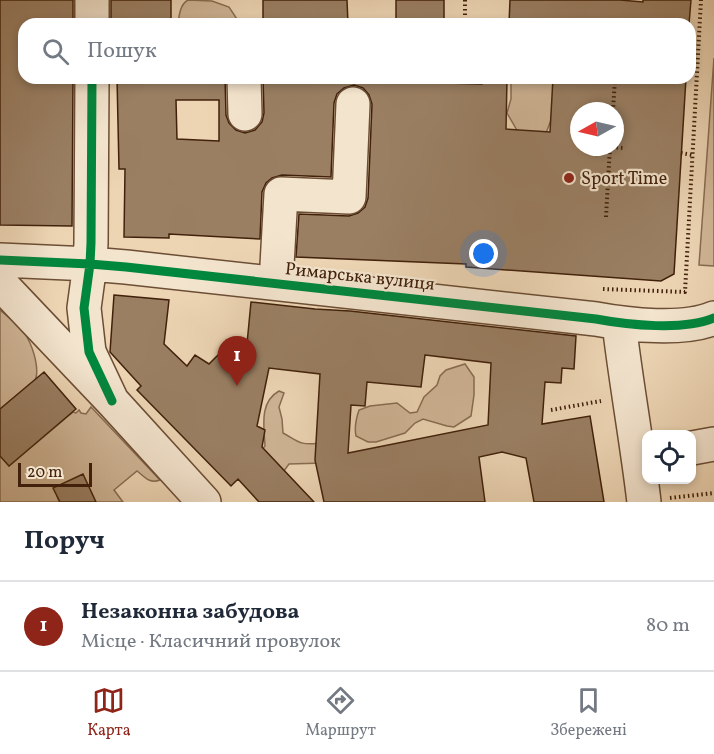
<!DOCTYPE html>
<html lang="uk">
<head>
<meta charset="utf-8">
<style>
	:root { --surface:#fff; --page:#f2f2f3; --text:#1f2937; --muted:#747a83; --line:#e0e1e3; --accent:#8f2418 }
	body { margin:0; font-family:Vollkorn,serif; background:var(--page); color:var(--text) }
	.controls { position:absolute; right:18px; bottom:18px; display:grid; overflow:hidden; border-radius:12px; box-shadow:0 3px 9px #0003 }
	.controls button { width:54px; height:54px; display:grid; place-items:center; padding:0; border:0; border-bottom:2px solid var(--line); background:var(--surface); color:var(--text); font:30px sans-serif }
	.compass { position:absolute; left:570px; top:102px; width:54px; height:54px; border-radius:50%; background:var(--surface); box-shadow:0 3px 9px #0003; rotate:262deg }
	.scale { position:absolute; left:18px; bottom:15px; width:74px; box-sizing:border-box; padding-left:6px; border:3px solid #41210b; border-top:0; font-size:16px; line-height:21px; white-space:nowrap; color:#41210b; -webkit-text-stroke:4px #f3e4ce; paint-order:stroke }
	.you { position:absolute; left:484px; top:254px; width:21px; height:21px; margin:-15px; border:4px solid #fff; border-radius:50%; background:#1a73e8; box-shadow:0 0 0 9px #1a73e833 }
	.badge { display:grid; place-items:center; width:39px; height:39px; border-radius:50%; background:var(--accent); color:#fff; font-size:20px; font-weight:700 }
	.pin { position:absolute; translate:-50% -50px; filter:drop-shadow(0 2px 3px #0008) }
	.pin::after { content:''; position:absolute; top:32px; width:21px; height:18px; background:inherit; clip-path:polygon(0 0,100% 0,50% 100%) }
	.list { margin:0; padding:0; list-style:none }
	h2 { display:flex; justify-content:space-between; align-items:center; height:78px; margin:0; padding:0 24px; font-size:26px }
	h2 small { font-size:20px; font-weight:400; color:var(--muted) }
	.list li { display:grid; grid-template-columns:39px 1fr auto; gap:18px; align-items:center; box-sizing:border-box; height:90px; padding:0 24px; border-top:2px solid var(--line) }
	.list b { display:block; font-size:22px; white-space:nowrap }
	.list p { margin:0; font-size:20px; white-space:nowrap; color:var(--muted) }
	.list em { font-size:20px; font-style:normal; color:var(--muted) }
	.icon { flex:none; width:33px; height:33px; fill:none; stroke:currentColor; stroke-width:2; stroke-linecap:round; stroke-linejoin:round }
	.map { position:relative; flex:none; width:714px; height:502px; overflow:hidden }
	.search { position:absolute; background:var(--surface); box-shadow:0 3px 9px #0003; left:18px; right:18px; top:18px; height:66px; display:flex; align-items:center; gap:15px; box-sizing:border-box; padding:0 21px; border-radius:18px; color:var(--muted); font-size:22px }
	.sheet { height:168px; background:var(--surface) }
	nav { display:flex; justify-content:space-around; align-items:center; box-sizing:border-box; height:84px; border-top:2px solid var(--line); background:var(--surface); font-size:16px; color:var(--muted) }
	nav a { display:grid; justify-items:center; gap:3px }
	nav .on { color:var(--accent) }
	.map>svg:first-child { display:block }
</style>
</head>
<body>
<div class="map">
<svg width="714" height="502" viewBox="0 0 714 502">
	<rect width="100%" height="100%" fill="#edd5b4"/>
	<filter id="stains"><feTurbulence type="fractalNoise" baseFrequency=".00333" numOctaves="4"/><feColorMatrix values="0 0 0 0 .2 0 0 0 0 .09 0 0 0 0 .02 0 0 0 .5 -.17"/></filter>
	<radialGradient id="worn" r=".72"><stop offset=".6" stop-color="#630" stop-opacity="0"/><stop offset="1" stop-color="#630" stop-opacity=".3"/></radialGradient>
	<path fill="#d0b697" stroke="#886c51" stroke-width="1.5" d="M188,0L212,1L229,7L237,19L235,24H178C179,16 180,4 188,0Z
		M714,58V266L699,265Z
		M511,78H555L551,120L541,146L522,139L507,113L511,99Z
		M0,310C9,318 21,326 27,337C33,348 41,371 34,383C30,388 7,405 0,410Z
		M465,364L474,377V395L471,416L454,427L447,426L423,419L415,423L405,433L376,442H368L356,436C354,427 356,419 359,410L370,406L397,403L410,413L417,412L424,397L437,385L440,376L446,370Z
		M279,391L284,393L279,407L282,419L283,433C298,441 300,446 319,443L323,463L289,464L278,479L251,462L265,446C264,427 259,402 279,391Z
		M91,407L160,480C149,484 145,477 137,471L114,490L123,502H96L55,490L59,502H0V456L9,466L73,412L76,413L79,410L81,413L86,414Z"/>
	<path fill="#9a7f63" stroke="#41210b" stroke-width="1.5" fill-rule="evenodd" d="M0,0H73V24H24V78H73L72,226L0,225Z
		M111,0H171V24H111Z
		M263,0H347L348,24H263Z
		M396,0H444V24H396Z
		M510,0H620L643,2V0H691L689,24H509Z
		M117,78H225L226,115L229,123L236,130L245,133L255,130L262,122L264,113L263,78H444V83L482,84V78H507L506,129L550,132L553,78H686L674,274L661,281L466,267V264L296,257L299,214L349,216L358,213L365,207L368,198L372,104L369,95L363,88L354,85L344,88L337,94L334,103L331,177L282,175L272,178L266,183L262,192L260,239L169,234V238L124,237L125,169H119ZM176,100H219V141L177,139ZM579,111H615V147H579Z
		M114,295L169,300L164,344L187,366L195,355L209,364L222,351L246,354L251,302L315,309L350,311L576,336L574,369L562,368L561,383L545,382L542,424L590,416L604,502H534L526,458L502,452L479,457L485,502H324L315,460L320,374L269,368L257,426L265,430L262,447L314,502H259L238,479L231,486L137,390L141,386L110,352ZM425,355L491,363L488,425L348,453L351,405L365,406L367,382L421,387Z
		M44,372L76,409L9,466L0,456V409Z
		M83,474L96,502H60L53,488Z"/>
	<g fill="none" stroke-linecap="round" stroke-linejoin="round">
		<defs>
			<path id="minor" d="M92,24V0
				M92,78L91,243L90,264L84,308L89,352L112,401
				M244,78L245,114
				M0,260L90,264L126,267L596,319C628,325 684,331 714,318
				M0,283L112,401L204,502
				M276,283L281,194L349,197L353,104
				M619,323C626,383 637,442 644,502
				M692,448L714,444"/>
		</defs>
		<use href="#minor" stroke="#6c4e35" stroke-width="36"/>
		<path stroke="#41210b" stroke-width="4" stroke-dasharray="1.5 3" stroke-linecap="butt" d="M465,24V0
			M619,24V23
			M613,111L615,78
			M612,147L623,148
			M681,153L692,155
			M606,217L610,147
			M603,289L685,292L701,0
			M551,410L601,401
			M670,498L714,493"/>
		<use href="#minor" stroke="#f3e4ce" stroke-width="33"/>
		<defs>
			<path id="cycleway" d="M92,78L91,243L90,264L84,308L89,352L112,401
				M0,260L90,264L126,267L596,319C628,325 684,331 714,318"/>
		</defs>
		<use href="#cycleway" stroke="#f3e4ce" stroke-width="13"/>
		<use href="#cycleway" stroke="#00873e" stroke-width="9"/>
	</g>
	<circle fill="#8f2418" stroke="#f3e4ce" stroke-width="2" cx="569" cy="178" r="6"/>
	<g text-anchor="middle" stroke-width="4.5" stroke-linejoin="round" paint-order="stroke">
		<g font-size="18" fill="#41210b" stroke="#f3e4ce" text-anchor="start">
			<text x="581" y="184">Sport Time</text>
		</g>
		<g font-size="18" fill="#41210b" stroke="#f3e4ce">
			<text transform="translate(360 276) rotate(6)" y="6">Римарська вулиця</text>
		</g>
	</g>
	<rect width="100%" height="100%" filter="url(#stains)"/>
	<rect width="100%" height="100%" fill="url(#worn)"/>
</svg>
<div class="controls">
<button><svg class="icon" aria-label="locate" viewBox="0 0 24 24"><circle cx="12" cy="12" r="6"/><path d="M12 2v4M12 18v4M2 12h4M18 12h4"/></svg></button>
</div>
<svg class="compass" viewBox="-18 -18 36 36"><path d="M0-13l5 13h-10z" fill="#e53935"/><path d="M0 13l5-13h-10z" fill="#747a83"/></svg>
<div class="scale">20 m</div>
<div class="you"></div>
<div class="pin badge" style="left:237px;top:386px">1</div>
<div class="search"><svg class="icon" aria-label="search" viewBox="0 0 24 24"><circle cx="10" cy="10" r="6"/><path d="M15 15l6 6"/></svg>Пошук</div>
</div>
<section class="sheet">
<h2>Поруч<small></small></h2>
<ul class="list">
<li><span class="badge">1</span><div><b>Незаконна забудова</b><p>Місце · Класичний провулок</p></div><em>80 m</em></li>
</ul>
</section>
<nav>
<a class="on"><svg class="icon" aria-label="map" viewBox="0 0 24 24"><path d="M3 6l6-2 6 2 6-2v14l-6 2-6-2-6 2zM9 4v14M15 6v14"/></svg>Карта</a>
<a><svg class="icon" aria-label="directions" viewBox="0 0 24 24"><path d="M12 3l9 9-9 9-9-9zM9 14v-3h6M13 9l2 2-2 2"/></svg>Маршрут</a>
<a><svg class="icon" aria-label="saved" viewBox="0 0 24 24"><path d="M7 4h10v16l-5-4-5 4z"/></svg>Збережені</a>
</nav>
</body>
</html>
